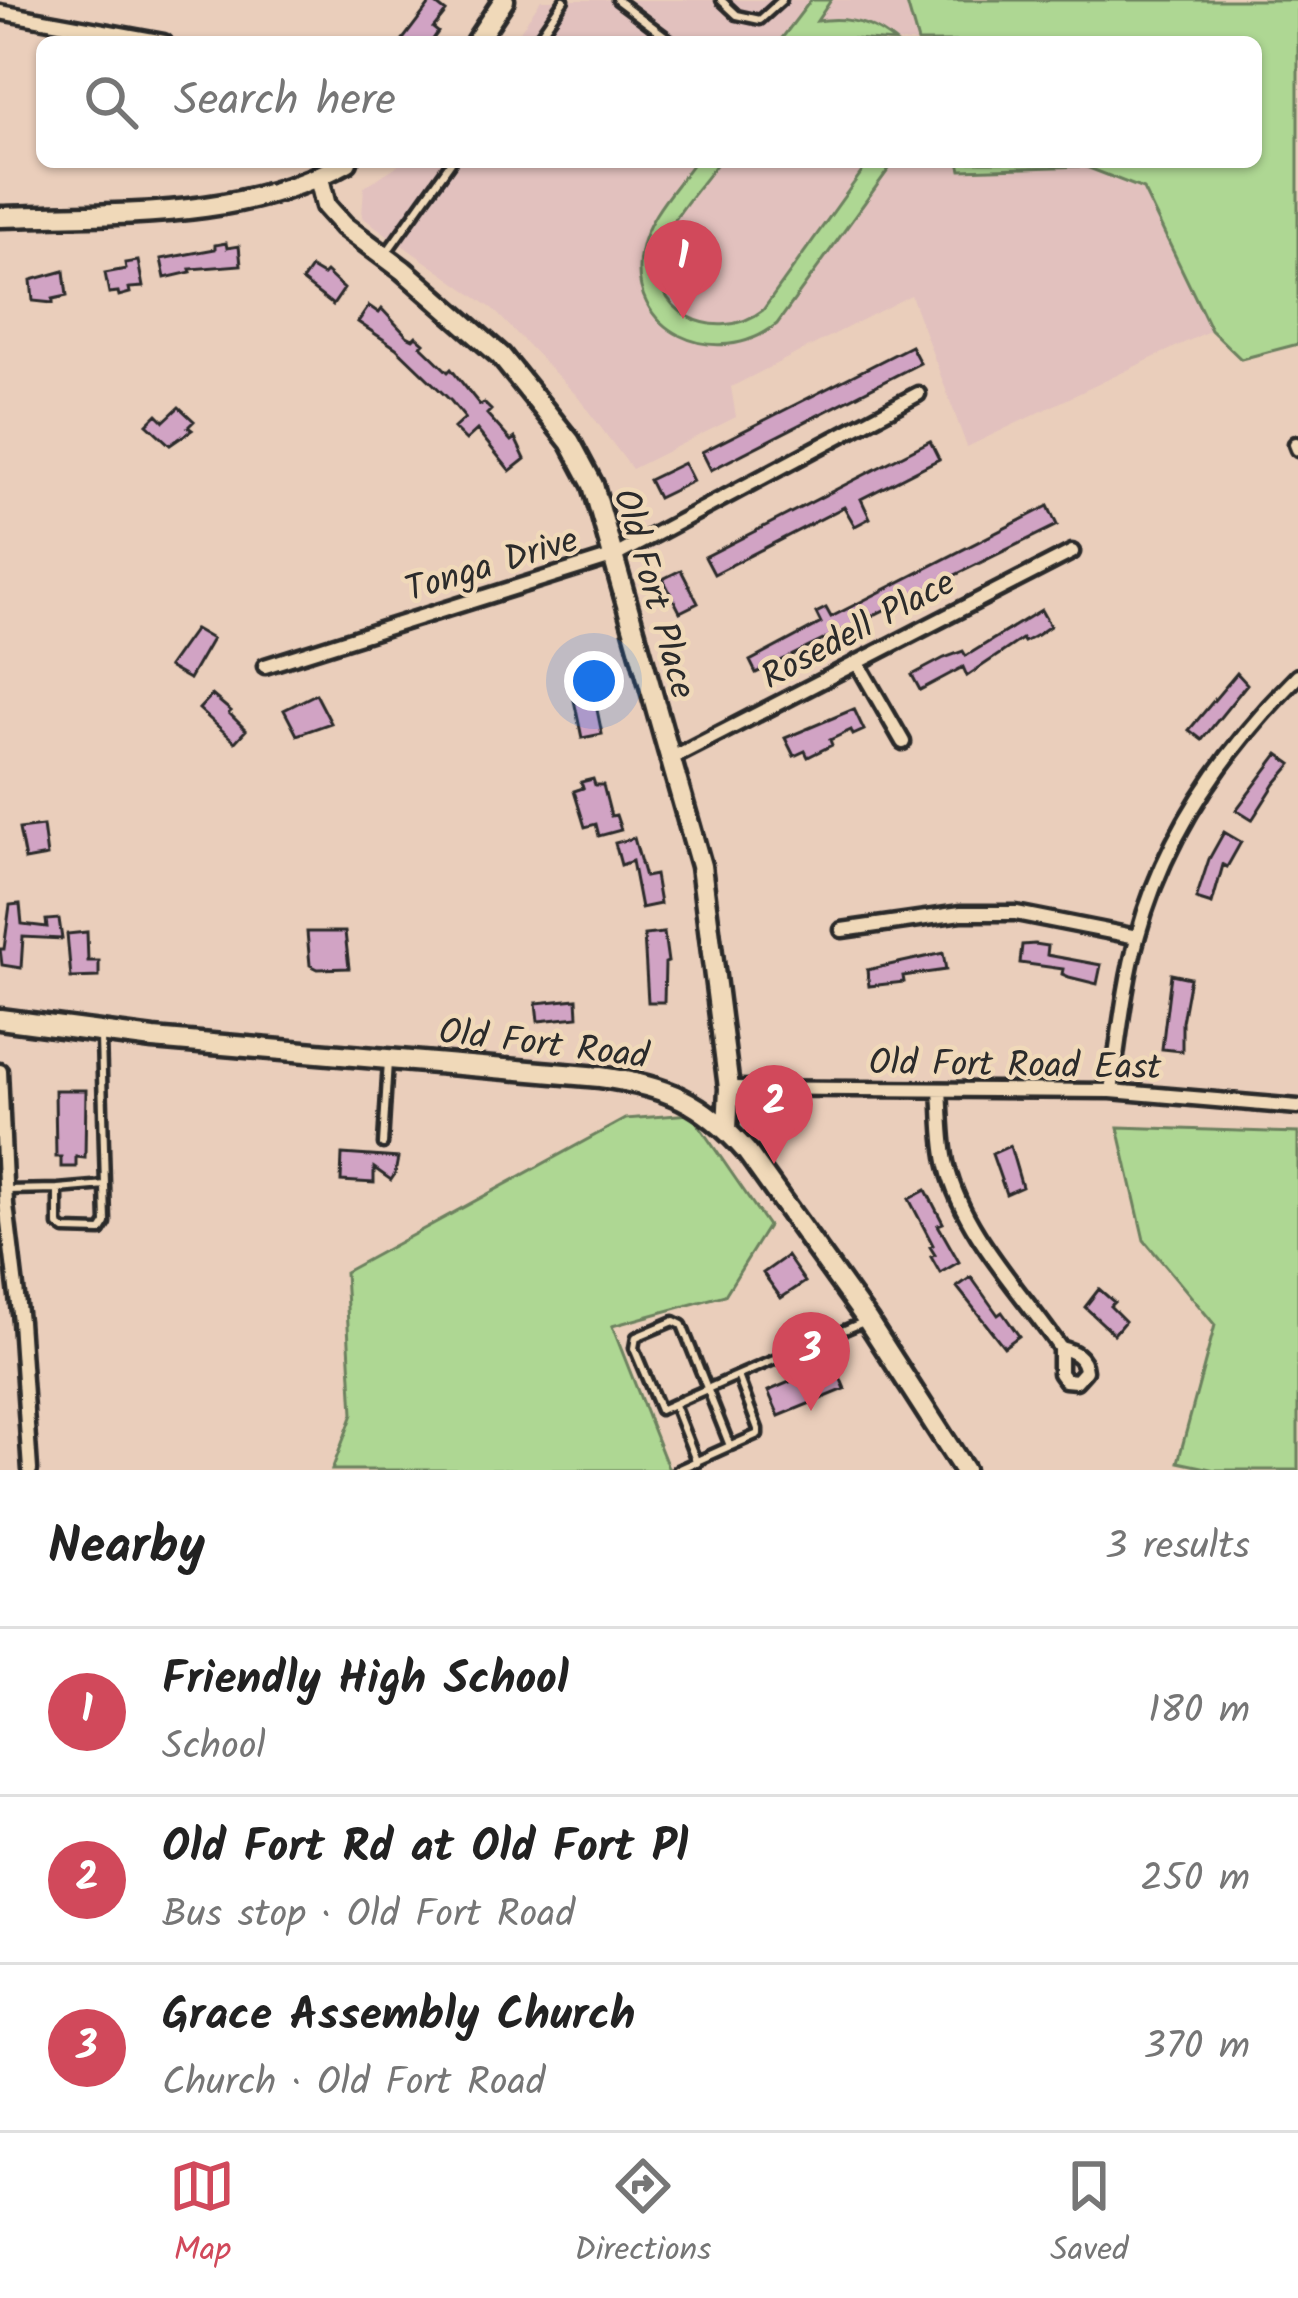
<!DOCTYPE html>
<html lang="en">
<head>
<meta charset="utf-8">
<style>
	:root { --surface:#fff; --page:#f6f6f6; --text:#222; --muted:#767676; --line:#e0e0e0; --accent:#d1495b }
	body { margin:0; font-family:Kalam,sans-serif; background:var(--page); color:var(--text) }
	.you { position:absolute; left:594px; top:681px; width:42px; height:42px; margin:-30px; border:9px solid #fff; border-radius:50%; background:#1a73e8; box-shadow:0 0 0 18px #1a73e833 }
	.badge { display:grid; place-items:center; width:78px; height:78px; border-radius:50%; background:var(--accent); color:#fff; font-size:39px; font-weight:700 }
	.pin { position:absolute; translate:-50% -99px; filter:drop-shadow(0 3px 6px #0008) }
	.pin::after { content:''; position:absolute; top:63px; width:42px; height:36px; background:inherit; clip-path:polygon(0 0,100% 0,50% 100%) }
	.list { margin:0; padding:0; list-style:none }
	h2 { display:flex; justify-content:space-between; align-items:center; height:156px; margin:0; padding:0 48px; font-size:51px }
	h2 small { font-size:39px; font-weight:400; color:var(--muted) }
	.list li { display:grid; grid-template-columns:78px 1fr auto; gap:36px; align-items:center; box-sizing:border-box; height:168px; padding:0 48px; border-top:3px solid var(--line) }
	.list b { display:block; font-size:45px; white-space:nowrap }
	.list p { margin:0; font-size:39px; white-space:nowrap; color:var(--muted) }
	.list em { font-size:39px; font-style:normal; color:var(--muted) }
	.icon { flex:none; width:66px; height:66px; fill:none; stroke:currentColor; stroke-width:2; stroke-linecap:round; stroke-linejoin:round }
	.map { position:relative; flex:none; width:1298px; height:1470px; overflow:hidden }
	.search { position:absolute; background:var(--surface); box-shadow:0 3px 9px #0004; left:36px; right:36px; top:36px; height:132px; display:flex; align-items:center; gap:30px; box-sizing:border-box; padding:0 42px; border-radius:18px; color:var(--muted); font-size:45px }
	.sheet { height:660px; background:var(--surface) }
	nav { display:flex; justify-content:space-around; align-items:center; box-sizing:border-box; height:168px; border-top:3px solid var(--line); background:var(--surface); font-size:33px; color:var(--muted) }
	nav a { display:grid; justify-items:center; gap:6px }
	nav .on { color:var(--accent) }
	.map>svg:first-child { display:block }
</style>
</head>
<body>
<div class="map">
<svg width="1298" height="1470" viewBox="0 0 1298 1470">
	<rect width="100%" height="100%" fill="#eacebb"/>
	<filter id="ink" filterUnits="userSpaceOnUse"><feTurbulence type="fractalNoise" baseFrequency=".00833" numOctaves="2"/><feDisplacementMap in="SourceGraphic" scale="24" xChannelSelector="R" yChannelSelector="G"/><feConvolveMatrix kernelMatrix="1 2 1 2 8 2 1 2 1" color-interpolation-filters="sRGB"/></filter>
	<g filter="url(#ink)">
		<path fill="#e2c1be" d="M541,0H906L917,42H513Z
			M403,162H959L962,170L1085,166L1144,189L1211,330L967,447L911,295L731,387L736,417L632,469L577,396L493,309L362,217L364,187Z"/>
		<path fill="#aed793" stroke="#6c815f" stroke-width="3" d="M811,0H831L817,21C847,16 872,22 895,42L839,38L779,42Z
			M906,0H1298V344L1241,359L1211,330L1143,189L1084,166L961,170L959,162H1256V42H918Z
			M694,162H718C700,188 670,218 661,249C644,312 717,346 763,310L869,162H894L777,324C717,372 624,332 641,250C647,217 676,188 694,162Z
			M691,1114L768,1226L725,1295L612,1326L669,1470H332L353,1414L345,1272L625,1119Z
			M1118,1127L1298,1133V1470H1215L1178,1462L1215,1325L1144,1240Z"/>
		<path fill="#d1a3c4" stroke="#2b2b2b" stroke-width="3" d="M432,1L446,12L433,28L438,32L431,42H401Z
			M226,243L227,248L239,246L241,265L190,269L191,272L165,278L161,259L215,249V245Z
			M138,261L143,287L129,288L130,293L119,296L118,292L109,293L105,273L126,269L125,263Z
			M311,268L323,275L326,272L344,289L333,305L302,281Z
			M64,271L67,296L53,299V303L33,301L31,280Z
			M369,306L379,313L382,309L407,336L413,339L416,336L424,343L421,346L448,372L451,369L480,405L484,403L491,410L487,414L511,441L515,438L525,459L510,471L477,430L466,440L454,428L465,418L451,401L396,348L358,322Z
			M911,346L920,363L711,470L702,452Z
			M179,407L194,421L188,427L192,430L170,445L147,424L157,414L164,421Z
			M930,441L939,459L861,499L870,518L855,526L844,507L714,574L705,557Z
			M684,463L693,481L658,498L649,480Z
			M1048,506L1057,525L756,673L750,661L821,623L816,613L826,608L831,617Z
			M681,570L698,603L680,612L663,579Z
			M1041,610L1050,626L1037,635L1024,642L1022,639L967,676L963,667L920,690L912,675L944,658L963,651L966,656Z
			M195,629L212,639L189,679L168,667Z
			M1237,673L1247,684L1202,740L1189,730Z
			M316,694L331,723L297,735L284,710Z
			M212,695L231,711L229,713L246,730L235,742L199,709Z
			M594,695L602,734L582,738L574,700Z
			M854,709L864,730L853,735L851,730L830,740L832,745L808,757L805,751L794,756L785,738Z
			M1278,754L1292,764L1275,784L1252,820L1236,810Z
			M593,779L595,785H603L611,816L616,815L621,830L599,836L596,824L585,827L574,791L583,788L581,782Z
			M43,826L47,856L25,860L19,829Z
			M1224,832L1241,842L1227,867L1223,865L1212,904L1196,899L1209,859Z
			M634,838L645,877L655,875L660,904L641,908L632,861L621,865L615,843Z
			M20,904L22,924L47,927L46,920L59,919L62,939L23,937L21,968L2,965L0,949H4L10,905Z
			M87,932L88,961H99V977L71,978L67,934Z
			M307,932H345L349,968L318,969L310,965Z
			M664,933L668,962L665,963L664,1002H648L644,935Z
			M1035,944L1048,946L1047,955L1101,965L1097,984L1069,977L1062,974L1063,969L1020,963L1022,945Z
			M943,953L946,970L903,976L904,982L869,986L867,970Z
			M1171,974L1190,978L1182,1022V1051L1162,1049Z
			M577,999L578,1017L538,1021L536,1003Z
			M55,1090H86L85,1158L76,1157V1167H61V1157H56Z
			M1010,1146L1022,1187L1006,1194L992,1154Z
			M342,1154L398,1158L395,1174L391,1180L374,1168V1183L341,1181Z
			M926,1190L943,1223L938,1225L959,1262L940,1273L931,1257L935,1255L930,1247L933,1245L909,1199Z
			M787,1256L805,1282L781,1298L763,1273Z
			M971,1277L998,1315L1002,1312L1019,1336L1004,1347L957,1287Z
			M1099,1289L1114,1302L1110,1306L1125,1321L1114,1334L1085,1307Z
			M834,1363L845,1389L779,1416L768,1391Z"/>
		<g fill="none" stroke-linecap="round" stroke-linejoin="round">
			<defs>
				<path id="lane" d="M617,0L673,42
					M721,0L737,15L760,20L782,0
					M535,42L564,0
					M387,252L451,162
					M383,1144L388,1061
					M58,1189L105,1185
					M5,1190L58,1189V1225L65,1230L101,1231L106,1223L101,1037
					M674,1405L697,1463
					M731,1446L758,1434V1429L738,1376
					M677,1470L730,1446L682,1325L674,1321L636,1337L634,1348L660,1410C728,1379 797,1350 866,1321"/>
				<path id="street" d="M0,12L164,42
					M1296,444L1298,449
					M857,662L903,742
					M265,666L615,556L918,394
					M670,759L1072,552
					M842,930L961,913H1016L1137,937
					M0,1071L6,1205L20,1321L30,1470
					M729,1088L1111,1091L1298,1107
					M940,1091C942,1115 941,1142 947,1166C963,1233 1022,1292 1060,1348
					M1111,1091C1119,1039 1124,985 1138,935C1165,834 1225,749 1298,676
					M1060,1348C1073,1351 1084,1356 1085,1371L1076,1381L1065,1380L1060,1373Z"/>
				<path id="secondary" d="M476,42L504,0
					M319,178L326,206L344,226L403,270L501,356L570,442L593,485L701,866L729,1088L727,1129
					M0,217C117,213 243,221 347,162
					M0,1019L153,1039L600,1077C666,1086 702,1101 747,1152L868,1321L964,1470"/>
			</defs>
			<use href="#lane" stroke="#2b2b2b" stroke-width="15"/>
			<use href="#street" stroke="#2b2b2b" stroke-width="21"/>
			<use href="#secondary" stroke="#2b2b2b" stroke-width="27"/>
			<use href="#lane" stroke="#f0d9b9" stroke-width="6"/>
			<use href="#street" stroke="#f0d9b9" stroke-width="12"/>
			<use href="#secondary" stroke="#f0d9b9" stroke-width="18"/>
		</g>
	</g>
	<g text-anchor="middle" stroke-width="9" stroke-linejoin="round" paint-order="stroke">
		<g font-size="36" fill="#2b2b2b" stroke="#f0d9b9">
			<text transform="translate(491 563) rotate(-17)" y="13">Tonga Drive</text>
			<text transform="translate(656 593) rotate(74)" y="13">Old Fort Place</text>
			<text transform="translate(857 628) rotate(-28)" y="13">Rosedell Place</text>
			<text transform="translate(544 1042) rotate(7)" y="13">Old Fort Road</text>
			<text transform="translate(1015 1063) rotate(1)" y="13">Old Fort Road East</text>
		</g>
	</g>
</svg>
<div class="you"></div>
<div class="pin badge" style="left:683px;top:319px">1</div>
<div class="pin badge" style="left:774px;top:1164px">2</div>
<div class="pin badge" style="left:811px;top:1411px">3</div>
<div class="search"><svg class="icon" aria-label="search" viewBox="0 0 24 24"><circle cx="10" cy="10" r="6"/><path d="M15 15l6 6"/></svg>Search here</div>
</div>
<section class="sheet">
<h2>Nearby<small>3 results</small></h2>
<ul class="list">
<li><span class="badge">1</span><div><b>Friendly High School</b><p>School</p></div><em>180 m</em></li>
<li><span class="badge">2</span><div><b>Old Fort Rd at Old Fort Pl</b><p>Bus stop · Old Fort Road</p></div><em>250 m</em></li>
<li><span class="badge">3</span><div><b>Grace Assembly Church</b><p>Church · Old Fort Road</p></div><em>370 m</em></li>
</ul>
</section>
<nav>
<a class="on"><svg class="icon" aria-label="map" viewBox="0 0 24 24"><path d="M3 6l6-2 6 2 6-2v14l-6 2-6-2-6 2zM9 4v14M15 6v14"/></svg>Map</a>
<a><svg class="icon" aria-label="directions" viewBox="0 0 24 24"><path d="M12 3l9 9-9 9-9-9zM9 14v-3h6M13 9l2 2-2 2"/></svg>Directions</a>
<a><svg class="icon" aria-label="saved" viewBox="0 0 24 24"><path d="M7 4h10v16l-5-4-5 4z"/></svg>Saved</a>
</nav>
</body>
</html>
